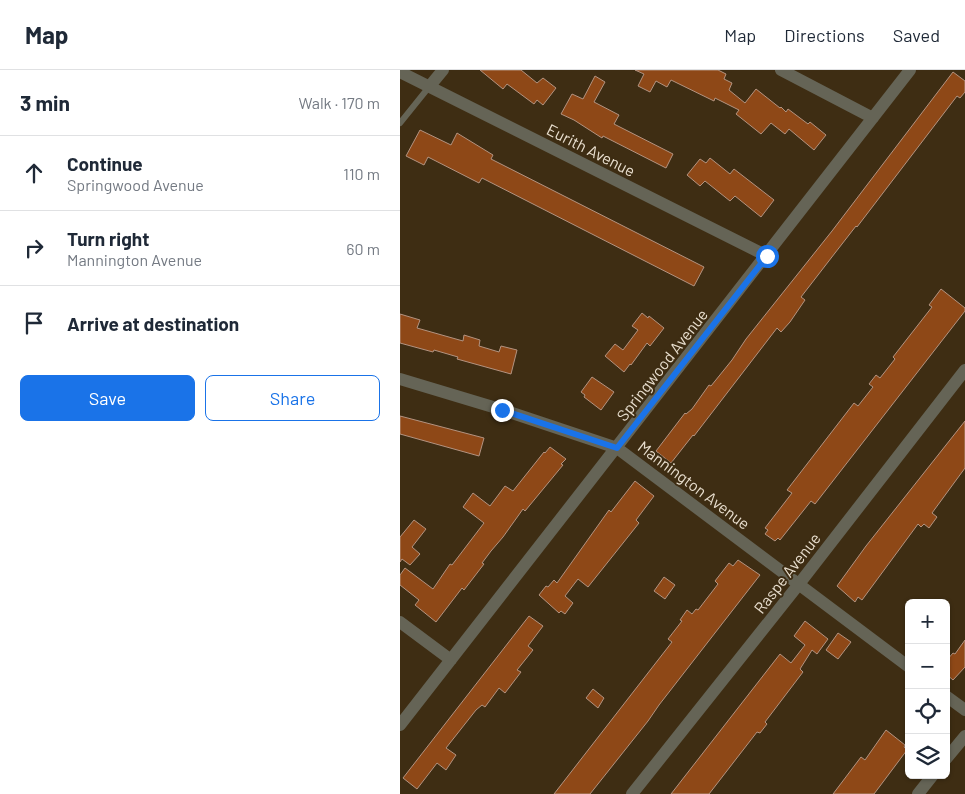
<!DOCTYPE html>
<html lang="en">
<head>
<meta charset="utf-8">
<style>
	:root { --surface:#fff; --page:#f2f2f3; --text:#1f2937; --muted:#747a83; --line:#e0e1e3; --accent:#1a73e8 }
	body { margin:0; font-family:Barlow,sans-serif; background:var(--page); color:var(--text) }
	.controls { position:absolute; right:15px; bottom:15px; display:grid; overflow:hidden; border-radius:8px; box-shadow:0 1px 4px #0004 }
	.controls button { width:45px; height:45px; display:grid; place-items:center; padding:0; border:0; border-bottom:1px solid var(--line); background:var(--surface); color:var(--text); font:25px sans-serif }
	.stop { position:absolute; width:15px; height:15px; margin:-11px; border:4px solid #1a73e8; border-radius:50%; background:#fff }
	.stop.end { background:#1a73e8; border-color:#fff; box-shadow:0 1px 5px #0008 }
	.list { margin:0; padding:0; list-style:none }
	h2 { display:flex; justify-content:space-between; align-items:center; height:65px; margin:0; padding:0 20px; font-size:21px }
	h2 small { font-size:16px; font-weight:400; color:var(--muted) }
	.list li { display:grid; grid-template-columns:32px 1fr auto; gap:15px; align-items:center; box-sizing:border-box; height:75px; padding:0 20px; border-top:1px solid var(--line) }
	.list b { display:block; font-size:19px; white-space:nowrap }
	.list p { margin:0; font-size:16px; white-space:nowrap; color:var(--muted) }
	.list em { font-size:16px; font-style:normal; color:var(--muted) }
	.actions { display:flex; gap:10px; padding:15px 20px }
	.actions a { flex:1; padding:11px 0; border:1px solid var(--accent); border-radius:8px; text-align:center; font-size:18px; color:var(--accent) }
	.actions .main { background:var(--accent); color:#fff }
	.icon { flex:none; width:28px; height:28px; fill:none; stroke:currentColor; stroke-width:2; stroke-linecap:round; stroke-linejoin:round }
	.map { position:relative; flex:none; width:565px; height:724px; overflow:hidden }
	header { display:flex; align-items:center; gap:30px; box-sizing:border-box; height:70px; padding:0 25px; background:var(--surface); border-bottom:1px solid var(--line) }
	header strong { font-size:24px }
	nav { display:flex; gap:28px; margin-inline-start:auto; font-size:18px }
	main { display:flex }
	aside { flex:1; background:var(--surface) }
	.map>svg:first-child { display:block }
</style>
</head>
<body>
<header>
<strong>Map</strong>
<nav><a>Map</a><a>Directions</a><a>Saved</a></nav>
</header>
<main>
<aside>
<h2>3 min<small>Walk · 170 m</small></h2>
<ul class="list">
<li><svg class="icon" aria-label="ahead" viewBox="0 0 24 24"><path d="M12 20V5M6 11l6-6 6 6"/></svg><div><b>Continue</b><p>Springwood Avenue</p></div><em>110 m</em></li>
<li><svg class="icon" aria-label="right" viewBox="0 0 24 24"><path d="M7 20v-9h11M14 6l5 5-5 5"/></svg><div><b>Turn right</b><p>Mannington Avenue</p></div><em>60 m</em></li>
<li><svg class="icon" aria-label="arrive" viewBox="0 0 24 24"><path d="M6 21V4h12l-3 4 3 4H6"/></svg><div><b>Arrive at destination</b></div></li>
</ul>
<div class="actions"><a class="main">Save</a><a>Share</a></div>
</aside>
<div class="map">
<svg width="565" height="724" viewBox="0 0 565 724">
	<rect width="100%" height="100%" fill="#3e2d13"/>
	<path fill="#8e4817" stroke="#b39380" d="M80,0H121L137,13L143,8L156,18L143,35L137,30L134,34L107,14L103,19Z
		M235,0H318L326,4L324,9L332,13L329,20L345,33L356,19L380,38L381,37L386,42L388,39L408,54L410,52L426,65L414,80L389,59L385,64L371,53L361,64L336,44L339,40L315,28L314,31L271,10L267,17L256,11L250,22L238,16L244,4Z
		M553,2L565,11V22L560,28L557,26L457,157L456,156L435,183L401,227L405,230L390,252L381,262L377,258L294,366L293,365L271,393L256,381L285,343L286,344L292,339L309,315L311,316L332,290L346,269L432,161Z
		M195,6L205,12L194,32L219,45L214,54L273,84L266,98L203,66L202,68L174,50L161,44L172,24L183,29Z
		M20,60L51,75L57,63L93,85L91,89L304,197L294,216L82,108L79,113L28,87L24,95L6,86Z
		M310,88L330,104L334,99L374,130L361,147L335,126L330,131L305,111L300,116L287,105L300,89L306,93Z
		M541,219L565,238V241L415,434L411,431L380,470L378,468L375,471L365,464L368,460L365,458L392,423L387,420L454,333L458,336L473,317L469,314L476,305L480,308L495,289L493,287L532,237L529,235Z
		M242,243L248,248L249,246L264,258L250,276L247,273L231,295L230,294L224,302L205,286L215,274L223,280L238,260L232,256Z
		M0,244L20,250L17,258L63,271L64,265L80,270L79,276L99,282L101,276L117,280L111,304L57,289L58,287L34,280L33,282L0,273Z
		M192,307L214,322L201,340L184,327L185,325L181,322Z
		M0,346L84,368L79,386L0,364Z
		M565,351V398L532,443L537,447L529,458L524,454L521,457L518,454L462,530L458,527L455,532L437,516L466,476Z
		M150,377L166,389L161,394L163,395L125,441L123,439L103,467L91,481L82,493L84,494L64,520L62,518L36,552L15,535L19,530L0,515V505L5,498L33,519L50,494L52,495L84,453L63,437L73,423L90,436L105,416L113,421L144,382L145,383Z
		M235,411L254,426L236,450L239,453L188,517L178,509L165,526L173,533L165,544L161,541L159,543L139,525L146,516L148,517L154,510L157,513L209,440L211,442Z
		M14,450L26,459L12,477L20,484L10,495L2,489L0,492V467Z
		M338,490L360,505L259,635L248,651L190,724H154L272,572L268,569L282,551L280,550L287,540L292,544L296,539L298,540L318,514L315,511L329,493L333,496Z
		M264,507L275,515L265,529L254,521Z
		M129,546L143,556L128,576L133,580L117,600L121,602L105,623L99,618L85,637L82,635L76,640L46,678L56,685L46,700L37,693L17,719L3,708Z
		M405,551L428,569L417,584L412,580L400,599L403,602L365,652L367,654L360,663L357,662L309,724H271L380,584L391,593L405,575L394,566Z
		M438,563L451,572L438,589L426,580Z
		M565,570V597L553,610L546,604V591L553,583L555,584Z
		M193,619L204,628L198,638L186,628Z
		M486,660L505,675L504,677L507,680L474,724H433L461,687L465,690Z"/>
	<g fill="none" stroke-linecap="round" stroke-linejoin="round">
		<path stroke="#656456" stroke-width="6" d="M0,53L29,17"/>
		<path stroke="#656456" stroke-width="12" d="M381,0L473,48
			M0,2L367,186
			M29,17L43,0
			M0,309L103,340L217,378L509,597
			M0,552L51,590
			M546,626L565,640
			M0,655L510,0
			M546,689L565,666
			M232,724L399,514L565,300
			M518,724L533,705"/>
	</g>
	<g fill="none" stroke-linecap="round" stroke-linejoin="round">
		<path stroke="#1a73e8" stroke-width="6" d="M102,340L217,378L367,186"/>
	</g>
	<g text-anchor="middle" stroke-width="4" stroke-linejoin="round" paint-order="stroke">
		<g font-size="16" fill="#e9dfcf" stroke="#3e2d13">
			<text transform="translate(191 80) rotate(27)" y="6">Eurith Avenue</text>
			<text transform="translate(262 295) rotate(-52)" y="6">Springwood Avenue</text>
			<text transform="translate(294 415) rotate(37)" y="6">Mannington Avenue</text>
			<text transform="translate(387 503) rotate(-52)" y="6">Raspe Avenue</text>
		</g>
	</g>
</svg>
<div class="controls">
<button>+</button>
<button>−</button>
<button><svg class="icon" aria-label="locate" viewBox="0 0 24 24"><circle cx="12" cy="12" r="6"/><path d="M12 2v4M12 18v4M2 12h4M18 12h4"/></svg></button>
<button><svg class="icon" aria-label="layers" viewBox="0 0 24 24"><path d="M12 4l9 5-9 5-9-5zM3 14l9 5 9-5"/></svg></button>
</div>
<div class="stop" style="left:367px;top:186px"></div>
<div class="stop end" style="left:102px;top:340px"></div>
</div>
</main>
</body>
</html>
